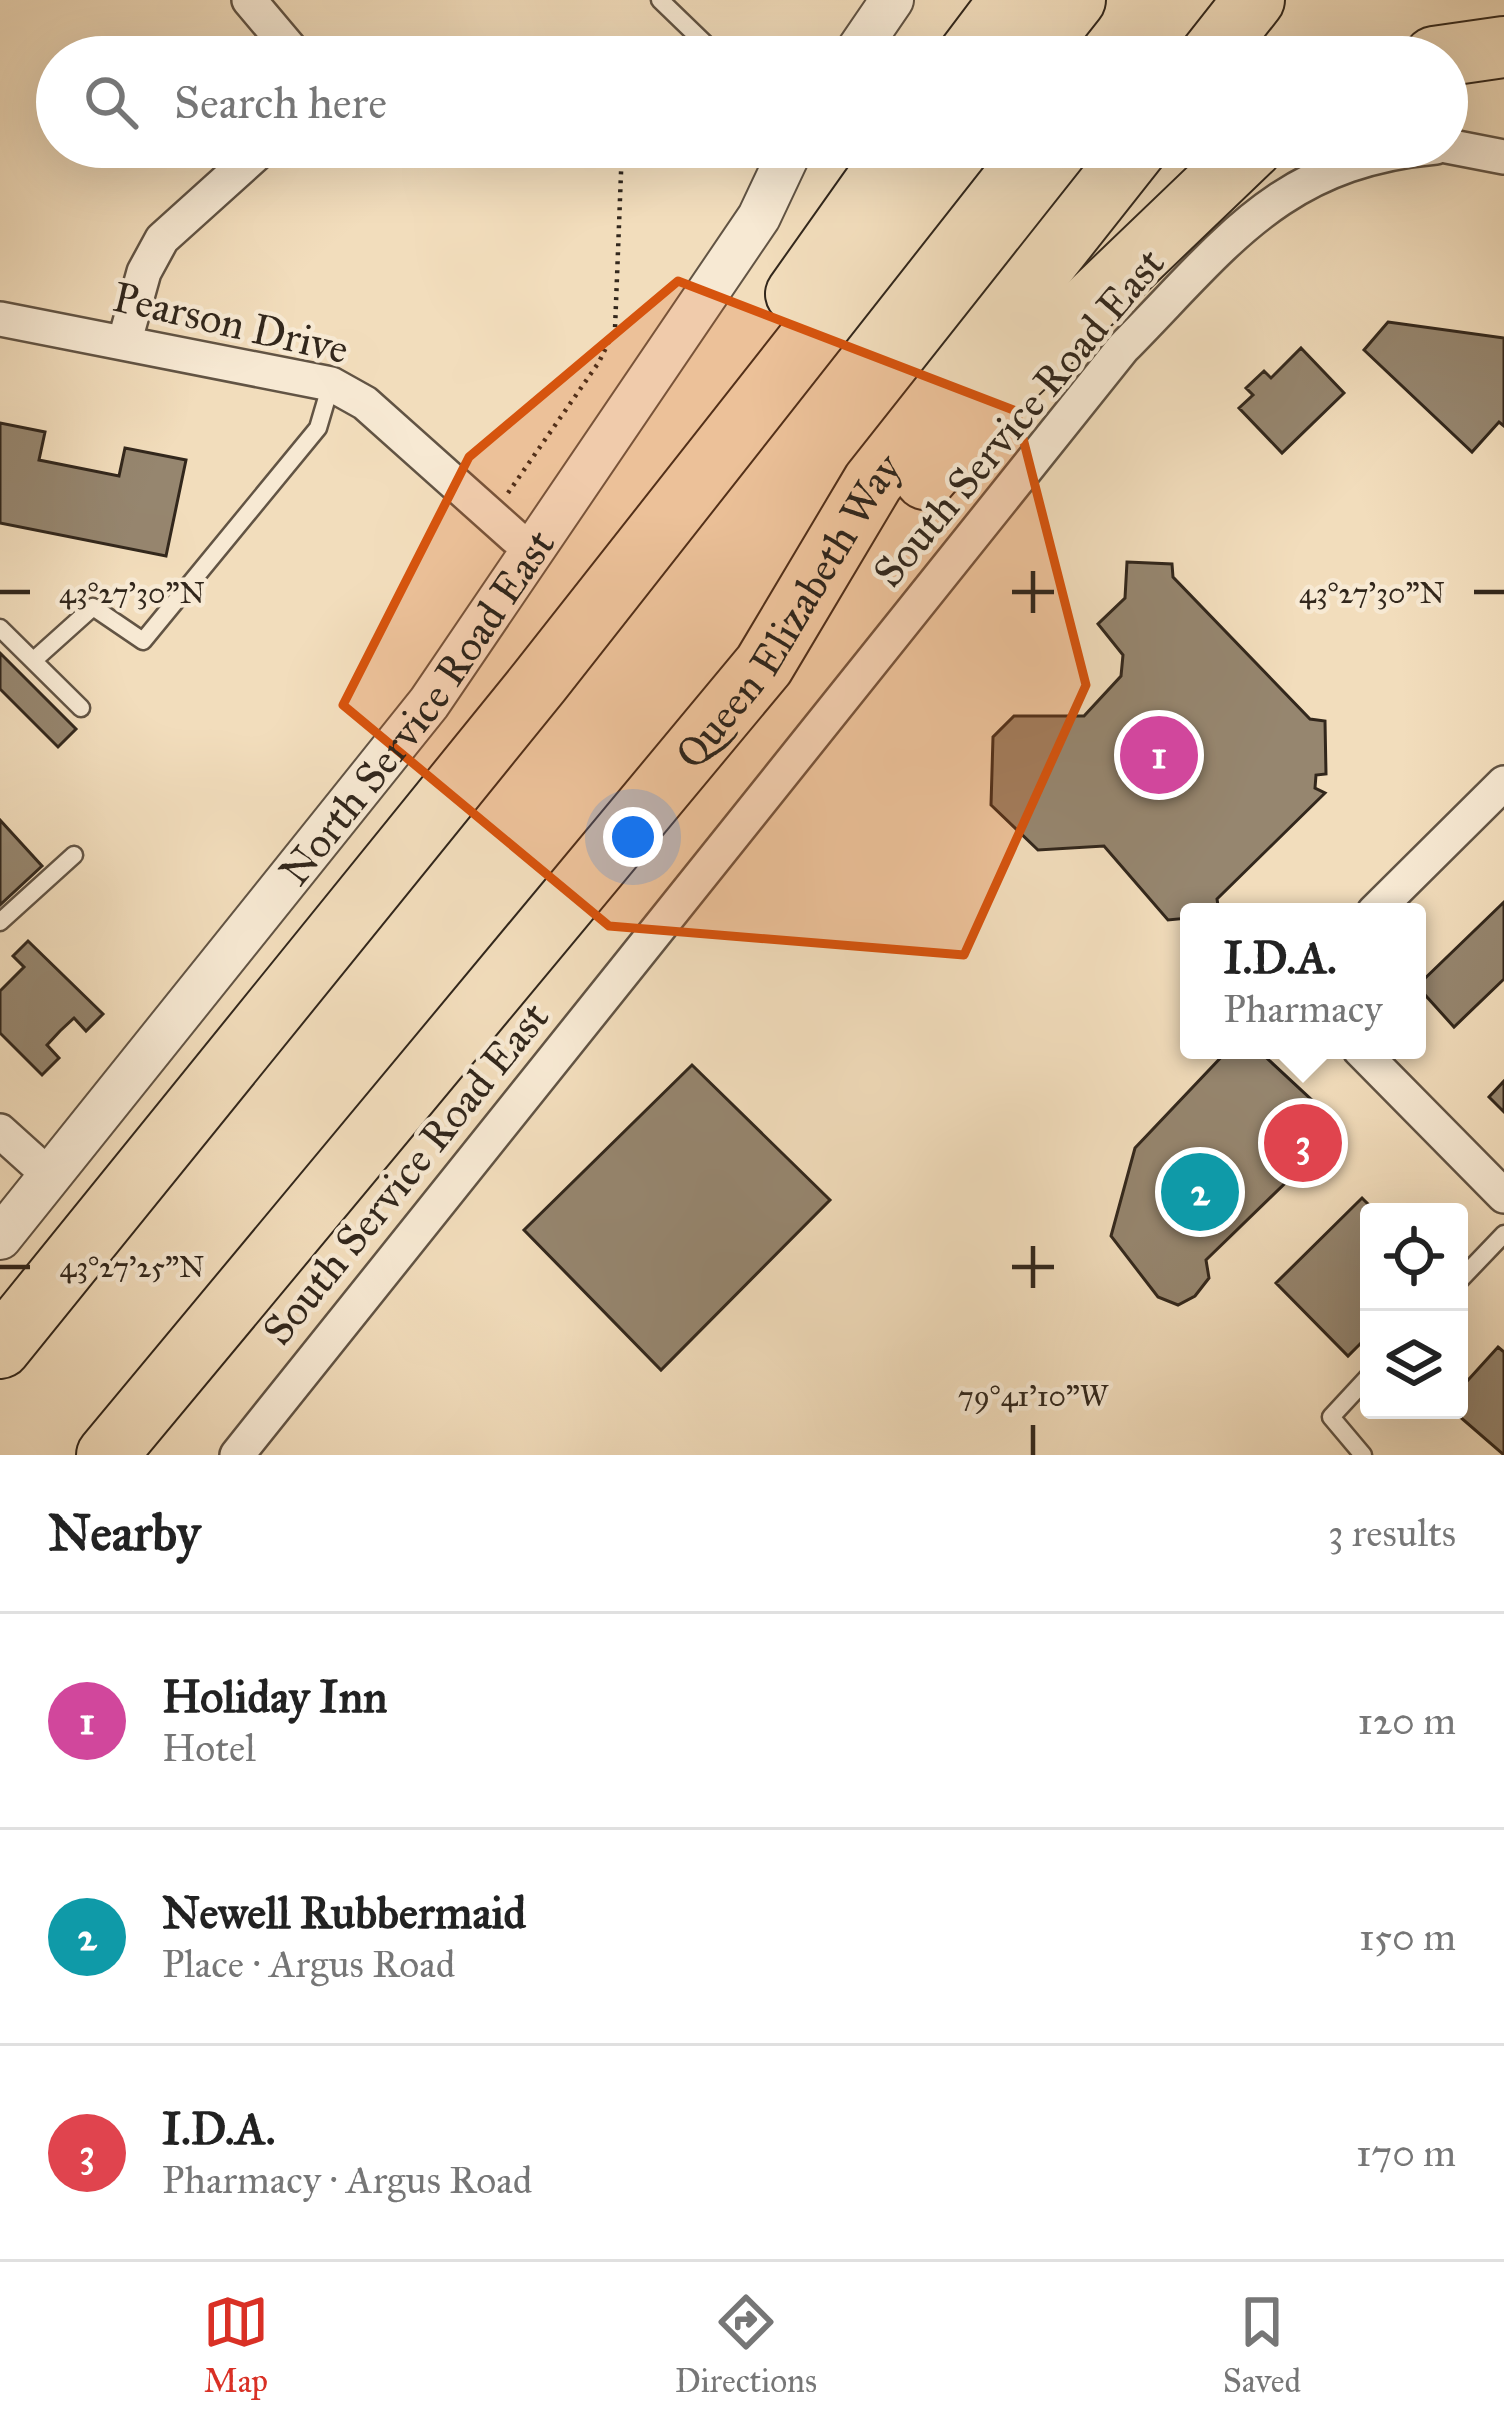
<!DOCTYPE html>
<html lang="en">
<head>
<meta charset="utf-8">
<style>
	:root { --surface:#fff; --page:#f2f2f2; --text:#222; --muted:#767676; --line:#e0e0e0; --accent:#d93025 }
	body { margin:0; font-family:"IM FELL Great Primer",serif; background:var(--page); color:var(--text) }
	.controls { position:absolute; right:36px; bottom:36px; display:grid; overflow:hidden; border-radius:12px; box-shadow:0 12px 48px #0002 }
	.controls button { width:108px; height:108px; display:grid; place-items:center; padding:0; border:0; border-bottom:3px solid var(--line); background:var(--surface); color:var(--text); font:60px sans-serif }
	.you { position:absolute; left:633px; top:837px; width:42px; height:42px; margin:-30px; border:9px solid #fff; border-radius:50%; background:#1a73e8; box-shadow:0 0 0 18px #1a73e833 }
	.badge { display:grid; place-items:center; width:78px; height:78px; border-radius:50%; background:var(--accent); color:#fff; font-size:39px; font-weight:700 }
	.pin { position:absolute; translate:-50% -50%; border:6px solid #fff; box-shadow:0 3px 12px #0006 }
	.popup { position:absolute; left:1180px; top:903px; width:246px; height:156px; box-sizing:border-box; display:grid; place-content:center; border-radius:12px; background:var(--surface); filter:drop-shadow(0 3px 9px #0005); font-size:39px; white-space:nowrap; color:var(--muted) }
	.popup b { font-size:45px; color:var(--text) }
	.popup::after { content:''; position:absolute; left:50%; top:100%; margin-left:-24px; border:24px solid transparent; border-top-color:var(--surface) }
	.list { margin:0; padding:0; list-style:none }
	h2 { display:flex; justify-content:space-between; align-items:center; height:156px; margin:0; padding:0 48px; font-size:51px }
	h2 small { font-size:39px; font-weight:400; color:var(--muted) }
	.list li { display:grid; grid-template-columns:78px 1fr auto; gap:36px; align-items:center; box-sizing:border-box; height:216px; padding:0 48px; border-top:3px solid var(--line) }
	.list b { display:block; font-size:45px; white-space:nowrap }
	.list p { margin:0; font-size:39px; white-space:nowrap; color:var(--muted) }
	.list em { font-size:39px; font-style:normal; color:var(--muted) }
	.icon { flex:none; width:66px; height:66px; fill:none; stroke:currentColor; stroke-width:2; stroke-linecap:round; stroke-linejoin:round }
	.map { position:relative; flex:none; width:1504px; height:1455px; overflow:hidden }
	.search { position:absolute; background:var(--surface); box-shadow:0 12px 48px #0002; left:36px; right:36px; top:36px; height:132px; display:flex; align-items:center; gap:30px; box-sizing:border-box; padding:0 42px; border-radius:66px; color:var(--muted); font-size:45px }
	.sheet { height:804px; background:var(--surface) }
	nav { display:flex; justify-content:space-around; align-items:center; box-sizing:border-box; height:168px; border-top:3px solid var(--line); background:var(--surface); font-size:33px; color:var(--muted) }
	nav a { display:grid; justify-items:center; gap:6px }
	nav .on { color:var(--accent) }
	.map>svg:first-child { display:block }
</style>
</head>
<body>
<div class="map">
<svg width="1504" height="1455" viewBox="0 0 1504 1455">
	<rect width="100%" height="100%" fill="#f2ddbc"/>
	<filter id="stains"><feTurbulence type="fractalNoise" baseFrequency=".00167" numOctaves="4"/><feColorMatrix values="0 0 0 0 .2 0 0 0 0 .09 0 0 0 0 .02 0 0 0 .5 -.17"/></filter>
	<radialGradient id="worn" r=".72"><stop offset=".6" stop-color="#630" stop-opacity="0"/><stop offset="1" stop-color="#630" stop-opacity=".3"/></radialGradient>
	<path fill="#96866f" stroke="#32271c" stroke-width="3" d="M1388,322L1504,338V426L1499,422L1472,452L1364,350Z
		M1301,348L1344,393L1282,453L1239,408L1253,395L1246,388L1264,371L1271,378Z
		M0,423L45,432L39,460L119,476L125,448L186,460L166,556L0,523Z
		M1127,562L1172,564L1173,577L1310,719L1325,721L1326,774L1316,775L1315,788L1325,793L1217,899L1219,912H1189V918L1168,920L1104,846L1038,850L991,805L993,737L1014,716H1084L1121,676L1123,655L1098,624L1125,598Z
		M0,653L76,729L58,747L0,689Z
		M0,820L42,866L0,905Z
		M1504,902V979L1454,1027L1417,986Z
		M28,941L103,1014L86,1031L74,1018L60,1031L47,1045L59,1058L42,1075L0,1033V991L24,967L13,956Z
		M1228,1050H1258L1342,1128L1206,1260L1209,1278L1195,1296L1178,1305L1158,1297L1111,1236L1135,1148Z
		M692,1065L830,1200L661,1370L524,1230Z
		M1504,1081V1112L1489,1097Z
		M1362,1198L1376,1212H1369V1335L1348,1356L1276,1283Z
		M1498,1347L1504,1352V1455L1452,1410H1459V1390Z"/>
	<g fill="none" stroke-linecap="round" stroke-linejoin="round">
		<defs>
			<path id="service" d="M660,0L719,57
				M0,628L81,708
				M34,660L93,607L143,641L318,428L331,384
				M0,922L74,855
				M1459,1281L1504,1234
				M1363,1455L1331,1417L1369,1376"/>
			<path id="minor" d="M249,0L297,57
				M1447,146L1504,157
				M0,319L331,384L365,403L515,537L532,546
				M125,340L144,272L162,239L264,147
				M1374,912L1504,783
				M1360,1050L1504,1196
				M0,1131L51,1177
				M237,1455L1123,348C1225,245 1280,161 1436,147"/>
			<g id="tertiary">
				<path d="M853,57L892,0"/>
				<path id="s1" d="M0,1238L429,703L759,217L792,147"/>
			</g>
			<g id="motorway">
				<path d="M967,57L1010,0"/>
				<path d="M1030,57L1075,0"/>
				<path d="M1209,57L1254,0"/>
				<path d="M1434,57L1504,47"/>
				<path d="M796,294L900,147"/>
				<path d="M925,479L1013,377L1253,147"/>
				<path d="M0,1348L540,681L960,147"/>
				<path id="s2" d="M107,1455L764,665L873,482L1138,147"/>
			</g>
		</defs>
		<use href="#service" stroke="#625444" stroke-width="21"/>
		<use href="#minor" stroke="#625444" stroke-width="38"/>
		<use href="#tertiary" stroke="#625444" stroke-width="46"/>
		<use href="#motorway" stroke="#32271c" stroke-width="64"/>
		<path stroke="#32271c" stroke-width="4.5" stroke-dasharray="3 6" stroke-linecap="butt" d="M632,57L633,43
			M508,493L599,362L615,329L622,147"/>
		<use href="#service" stroke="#f7e9d3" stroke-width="16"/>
		<use href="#minor" stroke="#f7e9d3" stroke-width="33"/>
		<use href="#tertiary" stroke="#f7e9d3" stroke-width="42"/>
		<use href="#motorway" stroke="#f2ddbc" stroke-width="60"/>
	</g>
	<path fill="#d6540e" fill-opacity="0.2" stroke="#d6540e" stroke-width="9" stroke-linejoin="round" d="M678,281L1016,411L1086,685L964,955L609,926L343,705L469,457Z"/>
	<path fill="none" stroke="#32271c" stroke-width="4.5" d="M1033,571V613M0,592H30M1012,592H1054M1474,592H1504M1033,1246V1288M0,1267H30M1012,1267H1054M1033,1425V1455"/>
	<g text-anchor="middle" stroke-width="9" stroke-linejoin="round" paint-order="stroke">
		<g font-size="42" fill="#32271c" stroke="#f7e9d3">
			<text transform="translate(231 322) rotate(13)" y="15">Pearson Drive</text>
			<text transform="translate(1018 417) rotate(-50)" y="15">South Service Road East</text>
			<text dy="15" stroke="none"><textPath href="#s2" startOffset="1086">Queen Elizabeth Way</textPath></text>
			<text dy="15" stroke="none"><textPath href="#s1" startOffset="675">North Service Road East</textPath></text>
			<text transform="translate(405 1173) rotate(-51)" y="15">South Service Road East</text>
		</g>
	</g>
	<g font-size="30" text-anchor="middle" fill="#32271c" stroke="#f7e9d3" stroke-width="9" stroke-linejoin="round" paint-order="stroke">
		<text x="132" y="603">43°27'30"N</text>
		<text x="1372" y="603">43°27'30"N</text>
		<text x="132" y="1277">43°27'25"N</text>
		<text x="1033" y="1406">79°41'10"W</text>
	</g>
	<rect width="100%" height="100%" filter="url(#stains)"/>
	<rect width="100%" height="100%" fill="url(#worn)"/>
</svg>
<div class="controls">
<button><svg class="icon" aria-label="locate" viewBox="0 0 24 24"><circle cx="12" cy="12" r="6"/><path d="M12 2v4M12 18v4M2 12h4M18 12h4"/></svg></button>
<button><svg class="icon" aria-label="layers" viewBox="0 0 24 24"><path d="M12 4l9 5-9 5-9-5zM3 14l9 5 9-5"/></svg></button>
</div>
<div class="you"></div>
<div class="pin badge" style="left:1159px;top:755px;background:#d1479c">1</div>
<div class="pin badge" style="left:1200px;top:1192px;background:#0f9aa8">2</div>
<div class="pin badge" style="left:1303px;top:1143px;background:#e0444e">3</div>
<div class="popup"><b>I.D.A.</b>Pharmacy</div>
<div class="search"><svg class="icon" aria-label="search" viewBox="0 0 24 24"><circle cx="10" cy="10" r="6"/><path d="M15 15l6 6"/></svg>Search here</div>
</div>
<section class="sheet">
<h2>Nearby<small>3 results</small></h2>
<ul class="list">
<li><span class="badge" style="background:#d1479c">1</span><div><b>Holiday Inn</b><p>Hotel</p></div><em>120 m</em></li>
<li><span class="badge" style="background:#0f9aa8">2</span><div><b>Newell Rubbermaid</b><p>Place · Argus Road</p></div><em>150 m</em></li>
<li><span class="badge" style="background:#e0444e">3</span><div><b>I.D.A.</b><p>Pharmacy · Argus Road</p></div><em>170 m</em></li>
</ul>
</section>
<nav>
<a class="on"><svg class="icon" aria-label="map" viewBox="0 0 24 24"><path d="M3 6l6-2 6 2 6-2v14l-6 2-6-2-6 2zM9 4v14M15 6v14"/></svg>Map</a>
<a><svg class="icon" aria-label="directions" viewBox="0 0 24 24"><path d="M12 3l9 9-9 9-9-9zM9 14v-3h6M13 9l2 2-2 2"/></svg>Directions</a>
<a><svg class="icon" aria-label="saved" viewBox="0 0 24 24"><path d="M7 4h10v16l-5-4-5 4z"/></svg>Saved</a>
</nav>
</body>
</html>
